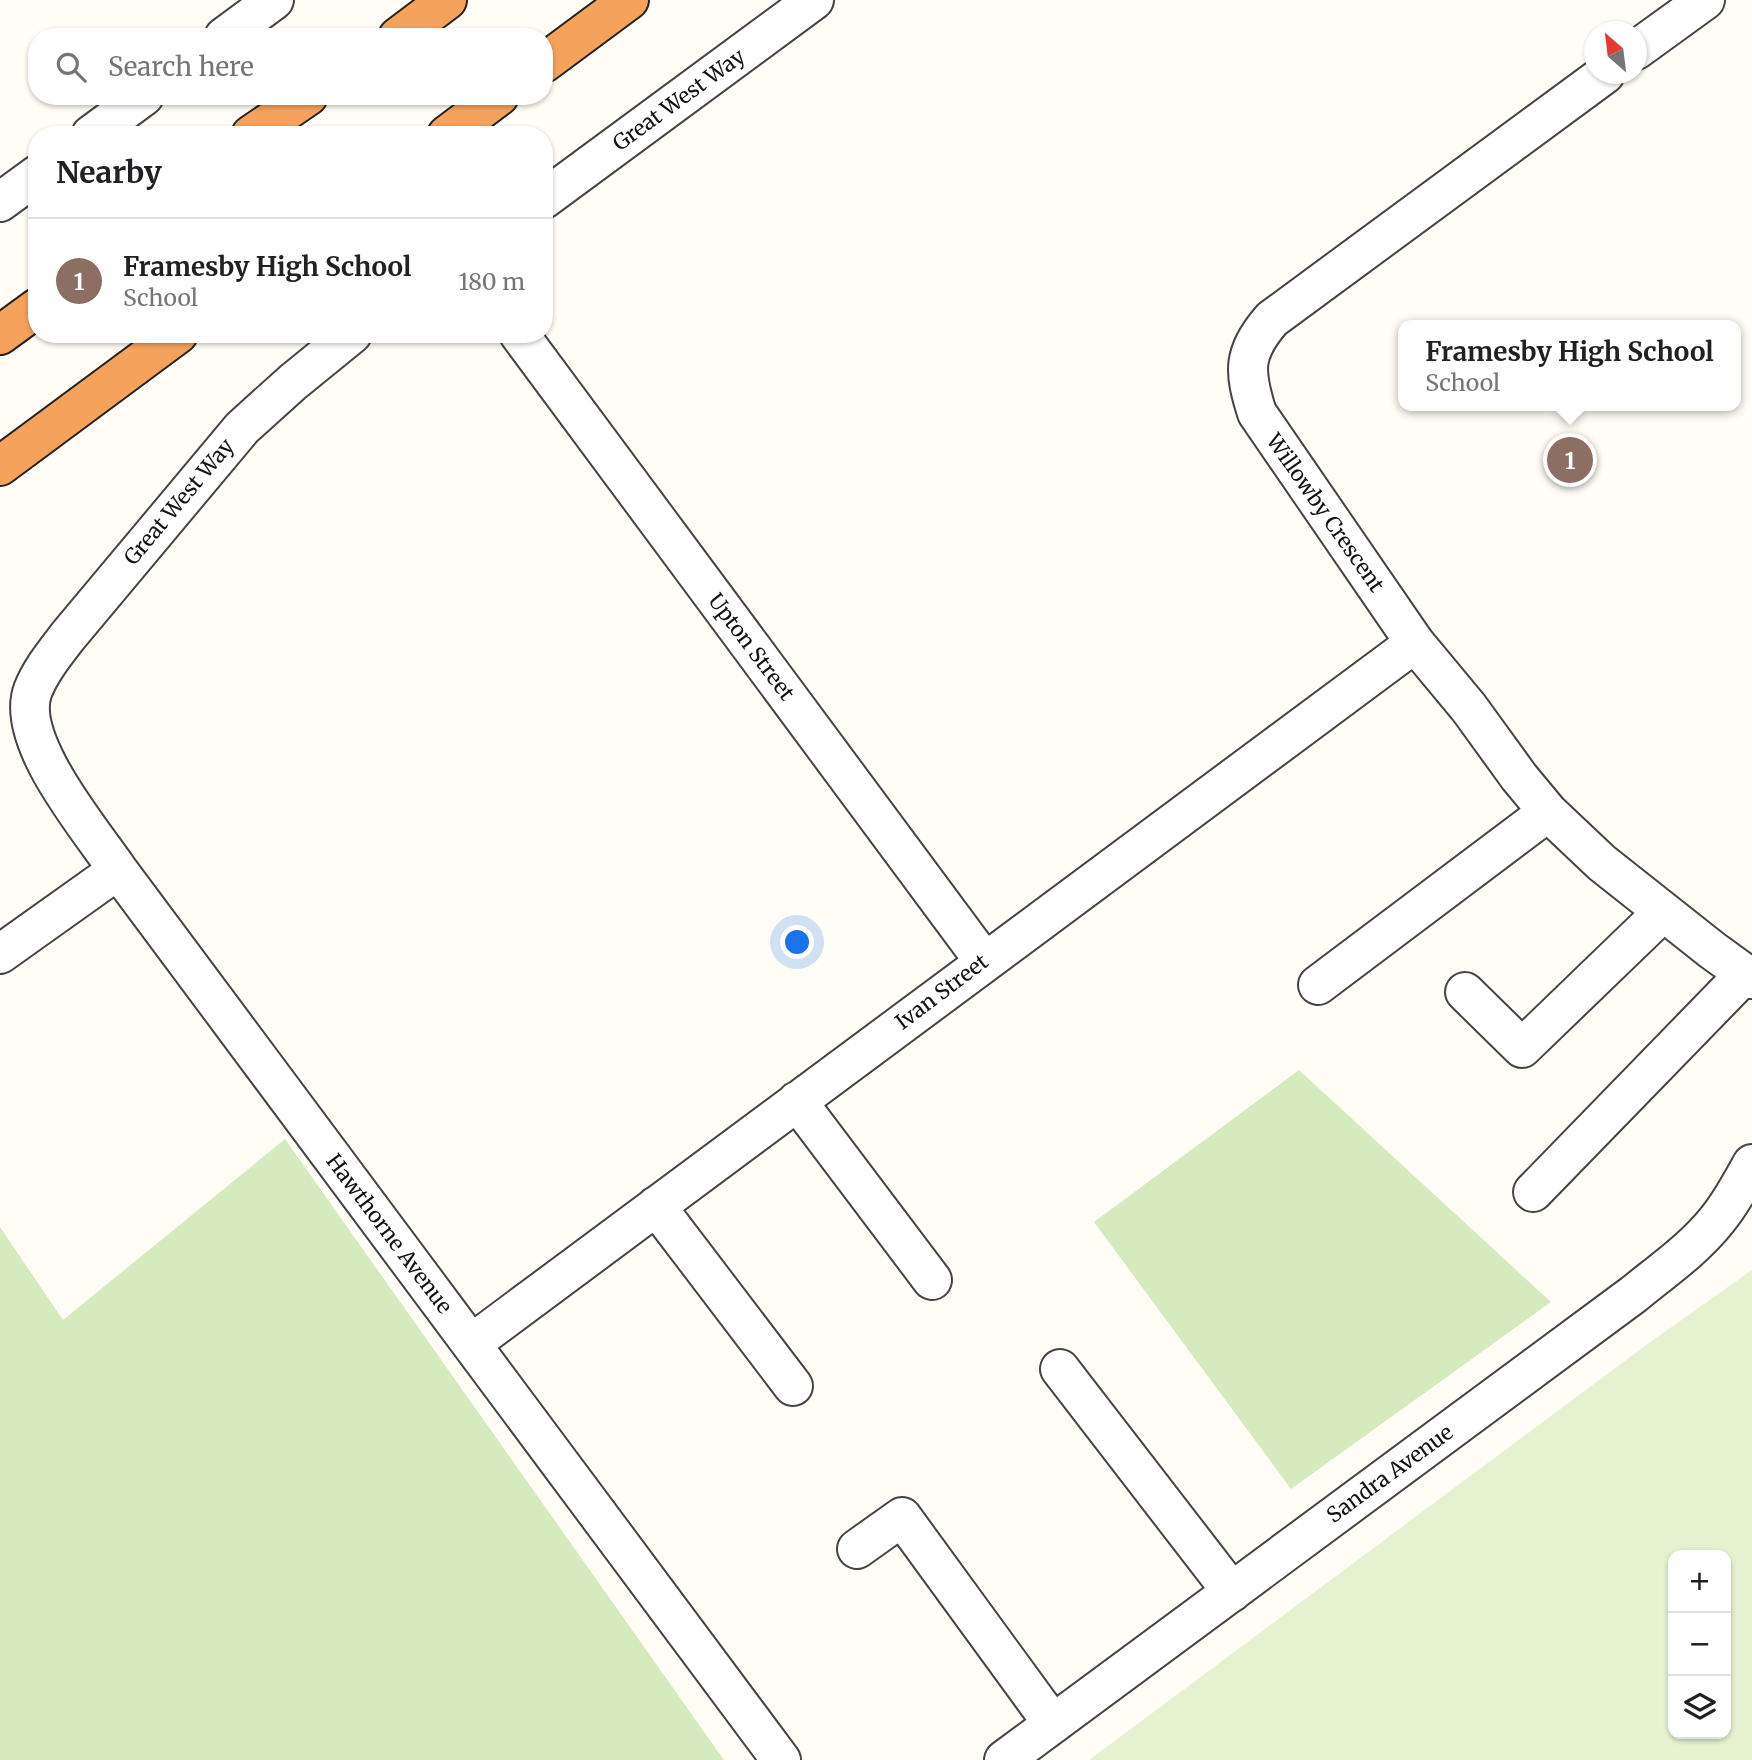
<!DOCTYPE html>
<html lang="en">
<head>
<meta charset="utf-8">
<style>
	:root { --surface:#fff; --page:#f2f2f2; --text:#202124; --muted:#757577; --line:#e0e0e0; --accent:#c4262e }
	body { margin:0; font-family:Merriweather,serif; background:var(--page); color:var(--text) }
	.controls { position:absolute; right:21px; bottom:21px; display:grid; overflow:hidden; border-radius:14px; box-shadow:0 2px 5px #0004 }
	.controls button { width:63px; height:63px; display:grid; place-items:center; padding:0; border:0; border-bottom:2px solid var(--line); background:var(--surface); color:var(--text); font:35px sans-serif }
	.compass { position:absolute; left:1584px; top:21px; width:63px; height:63px; border-radius:50%; background:var(--surface); box-shadow:0 2px 5px #0004; rotate:332deg }
	.you { position:absolute; left:798px; top:943px; width:24px; height:24px; margin:-18px; border:5px solid #fff; border-radius:50%; background:#1a73e8; box-shadow:0 0 0 10px #1a73e833 }
	.badge { display:grid; place-items:center; width:46px; height:46px; border-radius:50%; background:var(--accent); color:#fff; font-size:23px; font-weight:700 }
	.pin { position:absolute; translate:-50% -50%; border:4px solid #fff; box-shadow:0 2px 7px #0006 }
	.popup { position:absolute; left:1398px; top:320px; width:343px; height:91px; box-sizing:border-box; display:grid; place-content:center; border-radius:14px; background:var(--surface); filter:drop-shadow(0 2px 5px #0005); font-size:23px; white-space:nowrap; color:var(--muted) }
	.popup b { font-size:26px; color:var(--text) }
	.popup::after { content:''; position:absolute; left:50%; top:100%; margin-left:-14px; border:14px solid transparent; border-top-color:var(--surface) }
	.list { margin:0; padding:0; list-style:none }
	h2 { display:flex; justify-content:space-between; align-items:center; height:91px; margin:0; padding:0 28px; font-size:30px }
	h2 small { font-size:23px; font-weight:400; color:var(--muted) }
	.list li { display:grid; grid-template-columns:46px 1fr auto; gap:21px; align-items:center; box-sizing:border-box; height:126px; padding:0 28px; border-top:2px solid var(--line) }
	.list b { display:block; font-size:26px; white-space:nowrap }
	.list p { margin:0; font-size:23px; white-space:nowrap; color:var(--muted) }
	.list em { font-size:23px; font-style:normal; color:var(--muted) }
	.icon { flex:none; width:38px; height:38px; fill:none; stroke:currentColor; stroke-width:2; stroke-linecap:round; stroke-linejoin:round }
	.map { position:relative; flex:none; width:1752px; height:1760px; overflow:hidden }
	.search { position:absolute; background:var(--surface); box-shadow:0 2px 5px #0004; left:28px; top:28px; width:525px; height:77px; display:flex; align-items:center; gap:18px; box-sizing:border-box; padding:0 24px; border-radius:28px; color:var(--muted); font-size:26px }
	.panel { position:absolute; background:var(--surface); box-shadow:0 2px 5px #0004; left:28px; top:126px; width:525px; height:217px; border-radius:28px }
	.map>svg:first-child { display:block }
</style>
</head>
<body>
<div class="map">
<svg width="1752" height="1760" viewBox="0 0 1752 1760">
	<rect width="100%" height="100%" fill="#fffdf5"/>
	<path fill="#d5ebbd" d="M1299,1070L1551,1302L1291,1489L1094,1222Z
		M285,1139L724,1760H0V1227L63,1320Z"/>
	<path fill="#e6f2cf" fill-rule="evenodd" d="M1752,1270V1760H1089L1642,1348ZM1673,1555H1726V1734H1673Z"/>
	<g fill="none" stroke-linecap="round" stroke-linejoin="round">
		<defs>
			<path id="minor" d="M224,37L274,0
				M1636,50L1705,0
				M1605,74L1272,319C1242,353 1244,372 1257,413L1415,643L1469,708L1519,777L1548,812L1602,863L1712,950L1752,979
				M91,135L144,96
				M544,199L814,0
				M0,202L37,175
				M352,334L293,382L242,428L68,636C55,653 41,670 33,690C14,740 90,829 118,870L781,1760
				M519,334L984,961
				M0,954L118,870
				M1318,985L1548,812
				M1465,992L1522,1048L1663,912
				M797,1101L932,1280
				M1533,1192L1745,974
				M656,1206L793,1386
				M471,1344L1415,643
				M1060,1369L1232,1592
				M857,1549L902,1517L1053,1724
				M1004,1760L1634,1294C1662,1271 1694,1249 1717,1220C1731,1203 1741,1184 1752,1164"/>
			<path id="highway" d="M398,37L447,0
				M544,63L629,0
				M251,135L308,96
				M447,135L499,96
				M0,335L37,308
				M0,466L178,334"/>
		</defs>
		<use href="#minor" stroke="#444" stroke-width="42"/>
		<use href="#highway" stroke="#222" stroke-width="42"/>
		<use href="#minor" stroke="#fff" stroke-width="38"/>
		<use href="#highway" stroke="#f5a25d" stroke-width="38"/>
	</g>
	<g text-anchor="middle" stroke-width="7" stroke-linejoin="round" paint-order="stroke">
		<g font-size="21" fill="#111" stroke="#fff">
			<text transform="translate(679 100) rotate(-36)" y="7">Great West Way</text>
			<text transform="translate(179 502) rotate(-50)" y="7">Great West Way</text>
			<text transform="translate(1325 513) rotate(55)" y="7">Willowby Crescent</text>
			<text transform="translate(751 647) rotate(53)" y="7">Upton Street</text>
			<text transform="translate(942 992) rotate(-37)" y="7">Ivan Street</text>
			<text transform="translate(389 1234) rotate(53)" y="7">Hawthorne Avenue</text>
			<text transform="translate(1390 1474) rotate(-36)" y="7">Sandra Avenue</text>
		</g>
	</g>
</svg>
<div class="controls">
<button>+</button>
<button>−</button>
<button><svg class="icon" aria-label="layers" viewBox="0 0 24 24"><path d="M12 4l9 5-9 5-9-5zM3 14l9 5 9-5"/></svg></button>
</div>
<svg class="compass" viewBox="-18 -18 36 36"><path d="M0-13l5 13h-10z" fill="#e53935"/><path d="M0 13l5-13h-10z" fill="#757577"/></svg>
<div class="you"></div>
<div class="pin badge" style="left:1570px;top:460px;background:#8d6e63">1</div>
<div class="popup"><b>Framesby High School</b>School</div>
<div class="search"><svg class="icon" aria-label="search" viewBox="0 0 24 24"><circle cx="10" cy="10" r="6"/><path d="M15 15l6 6"/></svg>Search here</div>
<section class="panel">
<h2>Nearby<small></small></h2>
<ul class="list">
<li><span class="badge" style="background:#8d6e63">1</span><div><b>Framesby High School</b><p>School</p></div><em>180 m</em></li>
</ul>
</section>
</div>
</body>
</html>
